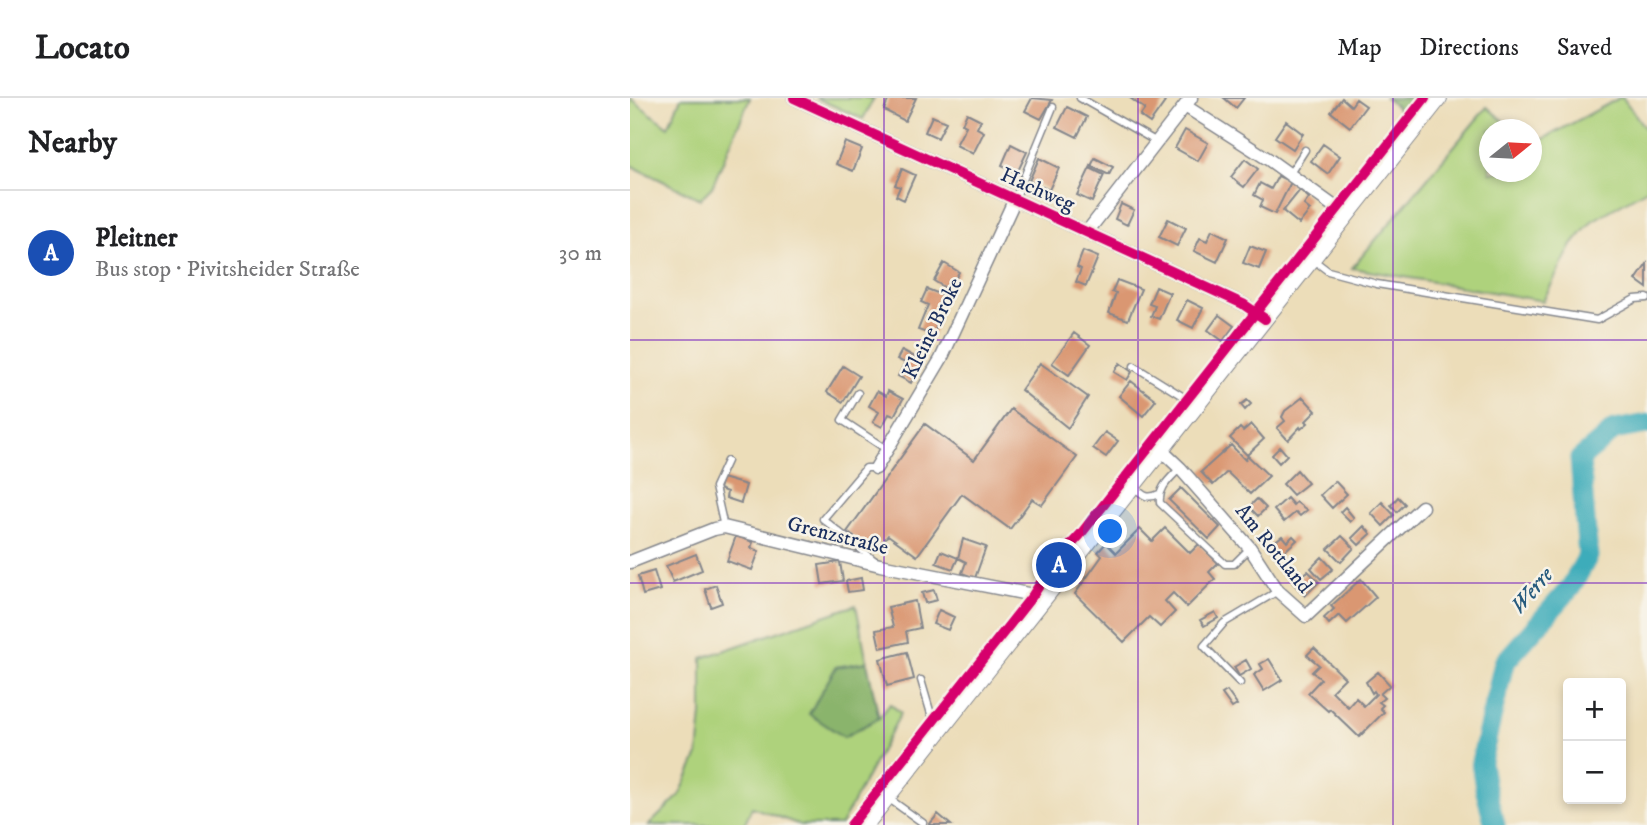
<!DOCTYPE html>
<html lang="en">
<head>
<meta charset="utf-8">
<style>
	:root { --surface:#fff; --page:#f6f6f6; --text:#202124; --muted:#757577; --line:#e0e0e0; --accent:#0f766e }
	body { margin:0; font-family:"IM FELL DW Pica",serif; background:var(--page); color:var(--text) }
	.controls { position:absolute; right:21px; bottom:21px; display:grid; overflow:hidden; border-radius:7px; box-shadow:0 4px 10px #0003 }
	.controls button { width:63px; height:63px; display:grid; place-items:center; padding:0; border:0; border-bottom:2px solid var(--line); background:var(--surface); color:var(--text); font:35px sans-serif }
	.compass { position:absolute; left:849px; top:21px; width:63px; height:63px; border-radius:50%; background:var(--surface); box-shadow:0 4px 10px #0003; rotate:72deg }
	.you { position:absolute; left:481px; top:434px; width:24px; height:24px; margin:-18px; border:5px solid #fff; border-radius:50%; background:#1a73e8; box-shadow:0 0 0 10px #1a73e833 }
	.badge { display:grid; place-items:center; width:46px; height:46px; border-radius:50%; background:var(--accent); color:#fff; font-size:23px; font-weight:700 }
	.pin { position:absolute; translate:-50% -50%; border:4px solid #fff; box-shadow:0 2px 7px #0006 }
	.list { margin:0; padding:0; list-style:none }
	h2 { display:flex; justify-content:space-between; align-items:center; height:91px; margin:0; padding:0 28px; font-size:30px }
	h2 small { font-size:23px; font-weight:400; color:var(--muted) }
	.list li { display:grid; grid-template-columns:46px 1fr auto; gap:21px; align-items:center; box-sizing:border-box; height:126px; padding:0 28px; border-top:2px solid var(--line) }
	.list b { display:block; font-size:26px; white-space:nowrap }
	.list p { margin:0; font-size:23px; white-space:nowrap; color:var(--muted) }
	.list em { font-size:23px; font-style:normal; color:var(--muted) }
	.map { position:relative; flex:none; width:1017px; height:727px; overflow:hidden }
	header { display:flex; align-items:center; gap:42px; box-sizing:border-box; height:98px; padding:0 35px; background:var(--surface); border-bottom:2px solid var(--line) }
	header strong { font-size:33px }
	nav { display:flex; gap:38px; margin-inline-start:auto; font-size:24px }
	main { display:flex }
	aside { flex:1; background:var(--surface) }
	.map>svg:first-child { display:block }
</style>
</head>
<body>
<header>
<strong>Locato</strong>
<nav><a>Map</a><a>Directions</a><a>Saved</a></nav>
</header>
<main>
<aside>
<h2>Nearby<small></small></h2>
<ul class="list">
<li><span class="badge" style="background:#1a4fb4">A</span><div><b>Pleitner</b><p>Bus stop · Pivitsheider Straße</p></div><em>30 m</em></li>
</ul>
</aside>
<div class="map">
<svg width="1017" height="727" viewBox="0 0 1017 727">
	<rect width="100%" height="100%" fill="#f7f3e8"/>
	<filter id="ink" filterUnits="userSpaceOnUse"><feTurbulence type="fractalNoise" baseFrequency=".0143" numOctaves="2"/><feDisplacementMap in="SourceGraphic" scale="14" xChannelSelector="R" yChannelSelector="G"/><feConvolveMatrix kernelMatrix="1 2 1 2 8 2 1 2 1" color-interpolation-filters="sRGB"/></filter>
	<filter id="wash" filterUnits="userSpaceOnUse"><feTurbulence type="fractalNoise" baseFrequency=".00686" numOctaves="4" result="noise"/><feDisplacementMap in="SourceGraphic" scale="28" xChannelSelector="R" yChannelSelector="G"/><feGaussianBlur stdDeviation="1.57" result="paint"/><feColorMatrix in="noise" values="0 0 0 0 0 0 0 0 0 0 0 0 0 0 0 0 0 1.4 0 .05"/><feComposite in="paint" operator="in"/></filter>
	<g filter="url(#wash)">
		<rect width="100%" height="100%" fill="#ecddb9"/>
		<path fill="#aed27c" stroke="#64806d" stroke-width="2" d="M0,0L38,29L51,0H120L82,89L70,101L0,67Z
			M186,0H244L233,21Z
			M989,0H993L1017,33V91L962,123L942,147L913,203L722,170L857,9L883,31L860,32V74H902V47Z
			M226,507L237,564L206,569L249,620L260,606L271,615L211,727H170L122,709L114,727H19L49,698L68,657L72,616V560Z"/>
		<path fill="#8ab46c" stroke="#527265" stroke-width="2" d="M756,0H786L774,16Z
			M237,564L249,620L214,639L179,616L206,569Z"/>
		<g fill="none" stroke-linecap="round" stroke-linejoin="round">
			<path stroke="#3dacba" stroke-width="21" d="M865,727L855,690L851,664L874,565L941,489L958,458L950,361L984,332L1017,326"/>
		</g>
		<g id="blocks">
			<path fill="#da9772" d="M259,0H286L275,23L254,12Z
				M402,0L422,2L411,21L395,13Z
				M500,0H529L535,4L520,25L510,18L515,11Z
				M594,0H614L606,10Z
				M712,0L721,8L726,1L736,8L720,29L701,14Z
				M437,9L457,19L447,39L427,29Z
				M337,15L351,22L347,30L354,34L343,56L326,47L336,28L332,26Z
				M302,18L316,24L308,40L295,34Z
				M656,23L673,36L663,51L645,39Z
				M555,32L578,45L568,63L545,50Z
				M215,44L232,51L223,73L206,66Z
				M381,46L397,54L387,75L372,67Z
				M693,46L710,58L698,76L681,63Z
				M409,60L429,70L419,92L399,83Z
				M465,60L483,69L479,77L461,68Z
				M615,61L628,71L614,89L601,79Z
				M460,70L474,77L462,104L447,97Z
				M272,71L285,77L274,102L266,98L270,89L265,87Z
				M648,78L661,84L645,116L630,109L633,102L624,97L630,85L641,91Z
				M670,92L679,100L674,107L680,112L669,126L653,113Z
				M491,106L504,112L497,127L485,121Z
				M538,121L556,130L547,148L529,139Z
				M582,132L598,140L587,164L564,153L570,140L577,143Z
				M620,148L636,154L629,171L613,165Z
				M453,153L468,159L456,188L446,184L451,171L447,169Z
				M314,165L329,174L319,192L304,183Z
				M1017,166V190L1006,182Z
				M487,182L511,191L498,222L479,215L486,195L482,194Z
				M526,189L540,195L529,221L521,218L525,208L519,206Z
				M297,191L315,198L307,218L310,220L303,237L288,232L298,207L291,204Z
				M557,202L573,210L563,230L547,222Z
				M589,217L604,228L593,243L578,232Z
				M444,235L460,247L439,277L422,265Z
				M272,252L292,263L281,285L268,278L275,265L267,261Z
				M410,265L458,299L438,330L391,292Z
				M490,265L502,274L497,282L484,274Z
				M213,268L229,278L213,304L197,294Z
				M501,283L526,302L513,318L489,298Z
				M247,293L256,298L258,293L273,301L264,318L259,316L252,329L243,324L249,314L239,308Z
				M673,299L686,313L676,323L678,325L671,331L670,329L658,342L647,330L655,323L652,319L655,313Z
				M617,302L621,306L615,312L611,307Z
				M381,311L447,359L412,407L402,401L380,431L332,396L287,458L258,437L250,447L242,441L237,448L217,434L295,326L344,362Z
				M621,326L634,341L617,357L600,340L610,330L613,333Z
				M475,334L488,343L476,359L463,350Z
				M601,347L615,362L618,358L639,378L620,396L597,374L583,387L571,374Z
				M650,349L657,357L649,365L642,357Z
				M667,372L678,385L663,397L653,386Z
				M92,380L116,387L111,405L96,400L97,394L89,391Z
				M705,383L717,396L702,410L690,397Z
				M551,390L590,429L579,441L539,402Z
				M768,399L775,406L767,414L761,407Z
				M657,400L663,407L666,404L677,412L670,418L666,414L654,424L644,412Z
				M627,401L636,410L628,418L619,409Z
				M752,404L764,417L753,428L741,415Z
				M715,409L724,420L720,424L710,414Z
				M734,428L741,436L729,447L722,440Z
				M535,430L560,455L569,446L588,465L579,474L585,481L557,509L543,495L535,503L545,514L530,529L519,519L494,544L445,496L472,458L468,454L476,445L486,455L510,431L522,443Z
				M106,438L123,444L121,450L129,453L122,472L97,463Z
				M652,438L657,444L663,438L667,442L647,460L638,449Z
				M712,438L724,450L711,464L698,451Z
				M333,441L356,449L345,480L332,475L336,464L328,460Z
				M311,453L328,460L323,471L306,465Z
				M66,456L72,472L43,484L36,468Z
				M692,459L703,471L691,481L681,470Z
				M210,464L213,483L192,486L189,467Z
				M24,473L30,492L13,497L8,478Z
				M678,473L689,484L675,498L663,485Z
				M231,480L233,492L218,494L216,483Z
				M731,481L746,499L717,525L709,517L699,526L694,520L704,511L701,508Z
				M86,487L92,505L81,509L75,491Z
				M304,492L307,502L295,505L292,495Z
				M285,503L290,530L276,533L278,544L250,550L246,532L263,529L258,509Z
				M309,512L324,519L318,532L303,526Z
				M585,514L588,520L574,528L570,522Z
				M684,550L715,580L702,593L718,609L726,600L734,608L746,596L744,593L742,595L736,584L748,574L760,587L750,596L754,600L749,604L753,607L750,610L754,614L729,639L700,611L698,613L678,595L691,581L682,574L689,567L677,557Z
				M277,554L284,581L257,588L250,561Z
				M639,561L652,582L634,593L624,577L633,571L630,566Z
				M616,562L621,571L609,578L604,569Z
				M597,593L607,607L602,610L592,596Z
				M308,716L321,727H299Z"/>
		</g>
	</g>
	<g filter="url(#ink)">
		<use href="#blocks" fill-opacity="0" stroke="#84868c" stroke-width="2"/>
		<g fill="none" stroke-linecap="round" stroke-linejoin="round">
			<defs>
				<path id="lane" d="M450,0L527,44
					M659,77L675,52
					M385,101L423,9
					M673,154L698,173L747,186L967,222L1005,201L1017,200
					M504,268L565,306
					M228,295L212,322L256,351
					M550,370C541,380 528,389 530,405L595,466H604L619,451
					M504,389C513,397 517,402 529,396
					M94,429L85,389L97,363
					M244,462L193,421L236,370H246
					M291,582L303,623L309,629
					M610,585L574,548L594,525L648,493
					M258,700L293,725"/>
				<path id="street" d="M164,0L613,206L635,221
					M555,8L638,61L716,117
					M457,134L561,0
					M531,352L550,370L620,450L648,493L676,518L792,409
					M246,370L311,261L384,103
					M0,464L84,431L94,429L250,467L403,497L411,503"/>
				<path id="secondary" d="M235,727L809,0"/>
			</defs>
			<use href="#lane" stroke="#84868c" stroke-width="9"/>
			<use href="#street" stroke="#84868c" stroke-width="15"/>
			<use href="#secondary" stroke="#84868c" stroke-width="18"/>
			<use href="#lane" stroke="#fff" stroke-width="6"/>
			<use href="#street" stroke="#fff" stroke-width="12"/>
			<use href="#secondary" stroke="#fff" stroke-width="16"/>
			<defs>
				<path id="cycleway" d="M164,0L613,206L635,221
					M221,727L403,497L423,466L450,437L795,0"/>
			</defs>
			<use href="#cycleway" stroke="#f7f3e8" stroke-width="15"/>
			<use href="#cycleway" stroke="#d6006c" stroke-width="10"/>
		</g>
	</g>
	<path fill="none" stroke="#7b2cbf" stroke-width="2" stroke-opacity="0.55" d="M254,0V727M508,0V727M763,0V727M0,242H1017M0,485H1017"/>
	<g text-anchor="middle" stroke-width="5" stroke-linejoin="round" paint-order="stroke">
		<g font-size="21" fill="#1b2f5e" stroke="#f7f3e8">
			<text transform="translate(408 91) rotate(24)" y="7">Hachweg</text>
			<text transform="translate(302 230) rotate(-64)" y="7">Kleine Broke</text>
			<text transform="translate(208 437) rotate(14)" y="7">Grenzstraße</text>
			<text transform="translate(644 450) rotate(51)" y="7">Am Rottland</text>
		</g>
		<g font-size="23" font-style="italic" fill="#275b7e" stroke="#f7f3e8">
			<text transform="translate(901 492) rotate(-50)" y="8">Werre</text>
		</g>
	</g>
</svg>
<div class="controls">
<button>+</button>
<button>−</button>
</div>
<svg class="compass" viewBox="-18 -18 36 36"><path d="M0-13l5 13h-10z" fill="#e53935"/><path d="M0 13l5-13h-10z" fill="#757577"/></svg>
<div class="you"></div>
<div class="pin badge" style="left:429px;top:467px;background:#1a4fb4">A</div>
</div>
</main>
</body>
</html>
